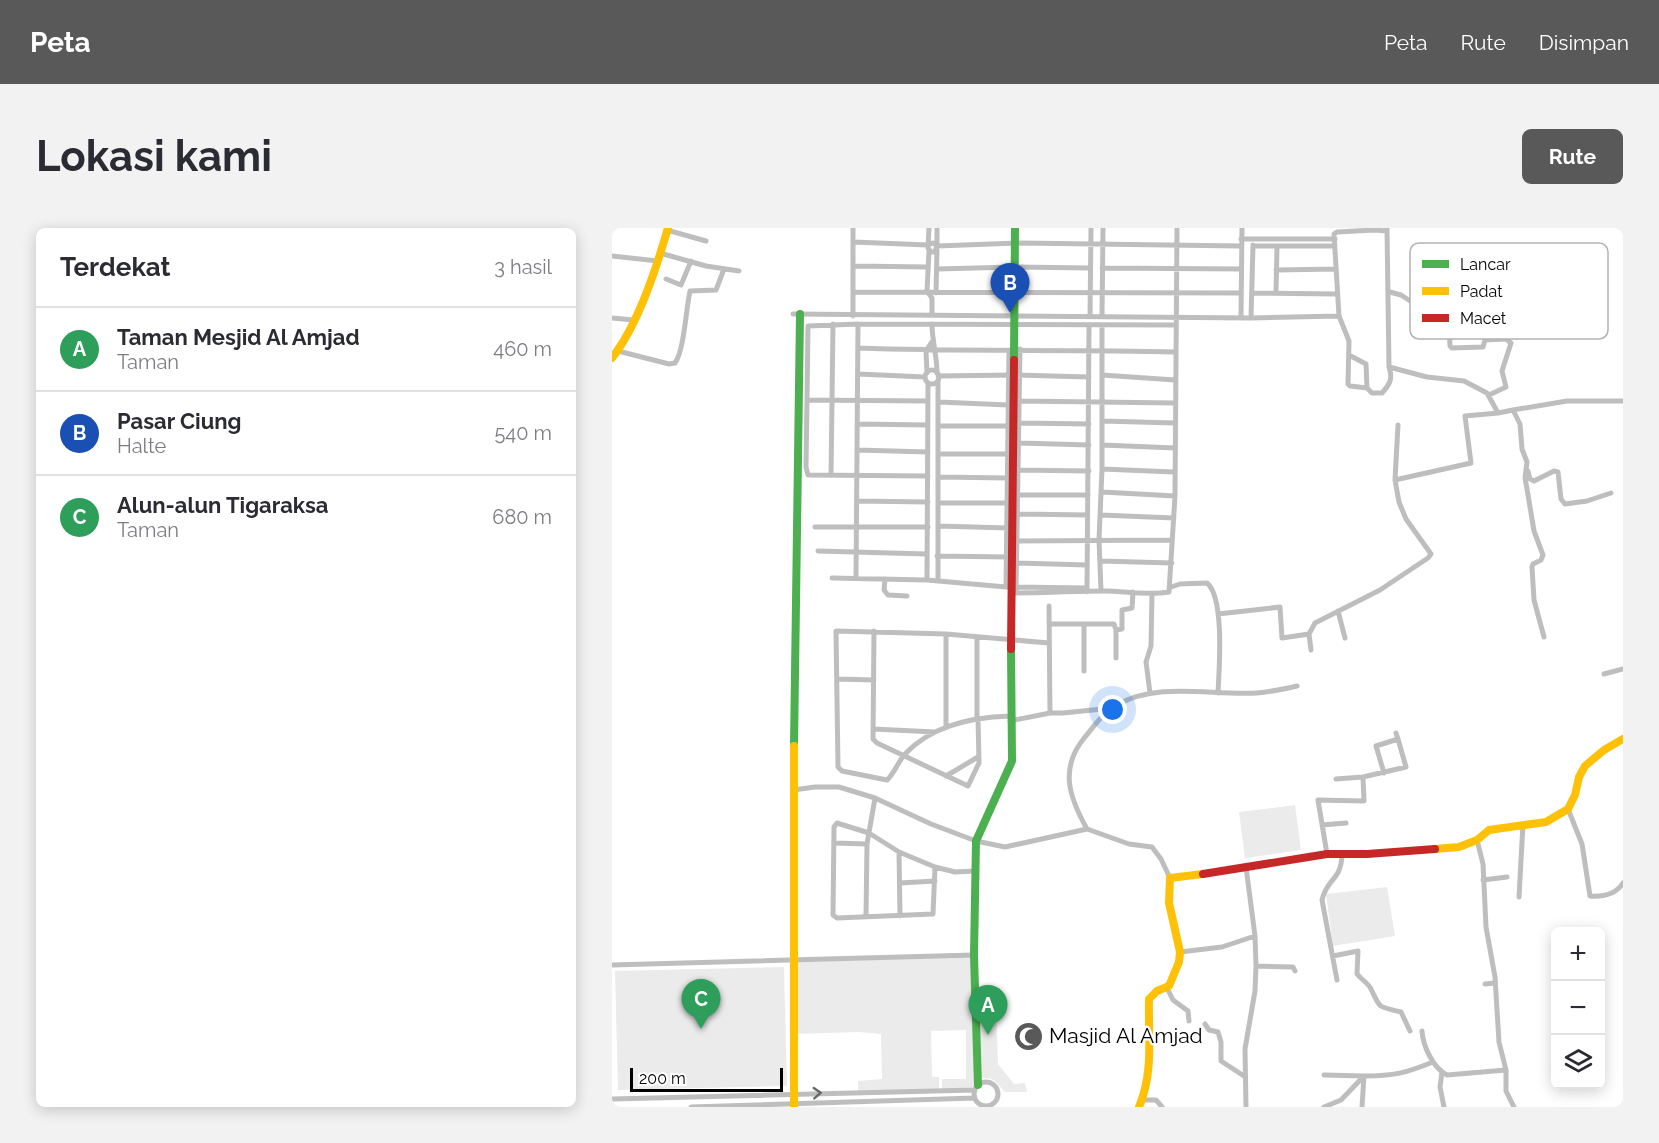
<!DOCTYPE html>
<html lang="id">
<head>
<meta charset="utf-8">
<style>
	:root { --surface:#fff; --page:#f2f2f3; --text:#2b2b33; --muted:#7c7c81; --line:#e1e1e2; --accent:#595959 }
	body { margin:0; font-family:Raleway,sans-serif; background:var(--page); color:var(--text) }
	.controls { position:absolute; right:18px; bottom:18px; display:grid; overflow:hidden; border-radius:9px; box-shadow:0 3px 15px #0003 }
	.controls button { width:54px; height:54px; display:grid; place-items:center; padding:0; border:0; border-bottom:2px solid var(--line); background:var(--surface); color:var(--text); font:30px sans-serif }
	.scale { position:absolute; left:18px; bottom:15px; width:153px; box-sizing:border-box; padding-left:6px; border:3px solid #000; border-top:0; font-size:16px; line-height:21px; white-space:nowrap; color:#000; -webkit-text-stroke:4px #fff; paint-order:stroke }
	.you { position:absolute; left:501px; top:482px; width:21px; height:21px; margin:-15px; border:4px solid #fff; border-radius:50%; background:#1a73e8; box-shadow:0 0 0 9px #1a73e833 }
	.badge { display:grid; place-items:center; width:39px; height:39px; border-radius:50%; background:var(--accent); color:#fff; font-size:20px; font-weight:700 }
	.pin { position:absolute; translate:-50% -50px; filter:drop-shadow(0 2px 3px #0008) }
	.pin::after { content:''; position:absolute; top:32px; width:21px; height:18px; background:inherit; clip-path:polygon(0 0,100% 0,50% 100%) }
	.list { margin:0; padding:0; list-style:none }
	h2 { display:flex; justify-content:space-between; align-items:center; height:78px; margin:0; padding:0 24px; font-size:26px }
	h2 small { font-size:20px; font-weight:400; color:var(--muted) }
	.list li { display:grid; grid-template-columns:39px 1fr auto; gap:18px; align-items:center; box-sizing:border-box; height:84px; padding:0 24px; border-top:2px solid var(--line) }
	.list b { display:block; font-size:22px; white-space:nowrap }
	.list p { margin:0; font-size:20px; white-space:nowrap; color:var(--muted) }
	.list em { font-size:20px; font-style:normal; color:var(--muted) }
	.icon { flex:none; width:33px; height:33px; fill:none; stroke:currentColor; stroke-width:2; stroke-linecap:round; stroke-linejoin:round }
	.map { position:relative; flex:none; width:1011px; height:879px; overflow:hidden; border-radius:9px }
	header { display:flex; align-items:center; gap:36px; box-sizing:border-box; height:84px; padding:0 30px; background:var(--accent); color:#fff }
	header strong { font-size:28px }
	nav { display:flex; gap:33px; margin-inline-start:auto; font-size:21px }
	.intro { display:flex; align-items:center; justify-content:space-between; box-sizing:border-box; height:144px; padding:0 36px }
	h1 { margin:0; font-size:42px }
	.button { padding:15px 27px; border-radius:9px; background:var(--accent); color:#fff; font-size:21px; font-weight:700 }
	main { display:flex; gap:36px; padding:0 36px }
	aside { flex:1; background:var(--surface); border-radius:9px; box-shadow:0 3px 15px #0003 }
	.map>svg:first-child { display:block }
</style>
</head>
<body>
<header>
<strong>Peta</strong>
<nav><a>Peta</a><a>Rute</a><a>Disimpan</a></nav>
</header>
<div class="intro"><h1>Lokasi kami</h1><a class="button">Rute</a></div>
<main>
<aside>
<h2>Terdekat<small>3 hasil</small></h2>
<ul class="list">
<li><span class="badge" style="background:#2e9e5b">A</span><div><b>Taman Mesjid Al Amjad</b><p>Taman</p></div><em>460 m</em></li>
<li><span class="badge" style="background:#1a4fb4">B</span><div><b>Pasar Ciung</b><p>Halte</p></div><em>540 m</em></li>
<li><span class="badge" style="background:#2e9e5b">C</span><div><b>Alun-alun Tigaraksa</b><p>Taman</p></div><em>680 m</em></li>
</ul>
</aside>
<div class="map">
<svg width="1011" height="879" viewBox="0 0 1011 879">
	<rect width="100%" height="100%" fill="#fff"/>
	<path fill="#ebebeb" d="M683,577L689,622L633,630L627,584Z
		M775,659L783,708L721,718L714,666Z
		M362,728L365,857L362,861L330,862V851H354V802L319,803L320,849H327V862L246,863V853L270,851L269,806L247,804L183,806V734Z
		M172,739L175,858L6,862L3,743Z
		M384,778L386,836L402,856L413,855L415,864H393C385,856 384,850 371,850L368,847L366,779Z"/>
	<g fill="none" stroke-linecap="round" stroke-linejoin="round">
		<path stroke="#bebebe" stroke-width="5" d="M317,0L316,20L319,24H323L325,17L321,15L318,16
			M775,0L777,139L815,149L852,153L875,165L886,185L901,182L908,196L910,221L915,234L913,250L915,261L922,303L931,327L929,332L921,336L920,339L922,372L932,409
			M55,2L94,13
			M629,11H723
			M241,14L316,17
			M325,17V0
			M325,18L408,15L629,18
			M641,18H723
			M317,23L315,63L320,70V87
			M48,25L94,38L127,43
			M0,28L46,33
			M242,38L316,39
			M490,40L629,41
			M325,41L402,39L478,40
			M664,42L724,41
			M54,51L69,57L79,33
			M241,64L629,65
			M778,64L789,67L806,78L816,98H837L838,118L840,120L871,119L873,112L894,111L899,115L890,143L894,159L877,167
			M324,65L325,22
			M640,65L725,66
			M664,65L665,19
			M181,86L639,90L727,88L722,6L725,4L763,2L775,3
			M241,88V0
			M727,88L737,113L736,156L738,158L755,160
			M478,89L479,0
			M490,89L491,0
			M0,90L21,92
			M629,90L630,0
			M639,90L641,17
			M320,96C320,113 325,127 325,145
			M246,120C352,124 458,121 563,124
			M6,123L57,136L63,135C72,123 74,81 78,63L104,62L112,41
			M737,127L754,136L755,160L760,165H770C778,156 781,151 777,139
			M313 149a7 7 0 1 1 14 0a7 7 0 1 1-14 0Z
			M315,145L314,123L320,114
			M246,146L313,149
			M490,147L563,152
			M326,148L401,147L477,149
			M195,172L194,239L196,247L316,248
			M316,173L195,172L196,98L246,96L564,97
			M406,173L563,175
			M327,174L396,177
			M901,182L955,173H1011
			M490,193L563,195
			M407,195L477,196
			M245,196L316,197
			M786,197L783,252L859,235L853,188L886,185
			M327,198H396
			M407,215L477,217
			M490,217L563,220
			M245,222L316,224
			M327,226H397
			M490,241L562,244
			M407,242L477,243
			M916,243L918,251L922,253L942,243L946,244L949,271L953,276L975,273L999,265
			M219,247L221,96
			M326,249L396,250
			M490,264L563,268
			M406,267H476
			M245,273L316,274
			M326,275H395
			M406,286L475,287
			M489,287L562,290
			M326,298L396,300
			M203,299H316
			M406,313L560,312
			M206,323L315,326
			M325,328L396,329
			M488,333L560,335
			M405,335L475,337
			M220,350L315,352L394,359L475,360
			M244,350L246,96
			M273,351L272,362L276,367L295,368
			M315,352L316,155
			M326,353V152
			M394,359L397,122
			M559,359L568,356L595,355C613,370 607,442 606,465
			M404,363L408,121
			M489,363L487,312L490,241V98
			M475,364L477,98
			M399,365C430,365 461,363 492,363C514,363 536,368 557,364L563,268L565,0
			M726,383L733,410
			M606,386L668,379L670,410L697,406
			M437,396H502L504,402V430
			M504,402L510,401V382L520,380L521,364
			M262,403L261,511L265,515L356,558L367,535L366,490
			M699,422L697,406L703,395L768,362L816,330L819,326L794,291L787,274L783,252
			M472,443V396
			M992,446L1011,441
			M225,451L262,452
			M538,465L534,434L539,418L540,366
			M438,485H451L500,480
			M398,488C361,489 321,497 294,525C286,533 283,545 275,552L230,543L226,539L224,403L334,406L437,415
			M365,490V409
			M398,493L438,485L437,378
			M334,498V406
			M261,501L323,504
			M772,545L764,518L786,511L784,505
			M334,548L366,529
			M724,551L751,549
			M181,562L203,559H227L263,570L319,596L364,613L393,619L475,601L517,616L540,619L549,631L558,650
			M956,581L970,616L978,668C991,669 1004,666 1011,655
			M710,597L734,595
			M475,601C457,569 447,540 473,509C483,497 492,484 505,477C546,453 600,468 645,465C658,464 672,461 685,458
			M865,612L871,636L874,699L883,749L887,814L894,842V863L902,879
			M222,615L255,616
			M287,624L288,688
			M715,626L706,572L752,573L751,549L794,539L786,511
			M323,639L321,686L225,690L221,687L222,599L225,595L257,605L287,624L323,639L343,644L363,643
			M871,652L895,649
			M288,655L323,653
			M907,669L911,596
			M254,688L255,616L263,570
			M568,724L610,719L643,708
			M721,728L746,723L745,746C749,751 757,756 759,761C769,782 766,778 789,784L798,803
			M0,737L362,727
			M644,738L681,739L683,743
			M725,752L710,672C715,650 729,653 730,627
			M873,756L883,755
			M555,760L561,772L576,783L577,793
			M593,796L597,802L606,804L609,814V833L632,848
			M810,803C811,818 821,840 835,847L894,842
			M830,844L828,859L832,879
			M712,847L752,848L729,872L712,879
			M362 866a12 12 0 1 1 24 0a12 12 0 1 1-24 0Z
			M0,871L363,862
			M531,872H544L550,879
			M79,879L363,870
			M634,879L633,821L643,763L644,738L643,708L634,639
			M750,879L752,848C782,848 794,845 821,834"/>
		<path stroke="#4caf50" stroke-width="8" d="M402,132L403,0
			M182,518L188,86
			M366,857L362,727L364,613L400,533L399,421"/>
		<path stroke="#ffc107" stroke-width="8" d="M0,130C26,97 44,41 56,0
			M182,518V879
			M823,621L847,619L865,612L877,602L934,594L956,581L963,567L967,549L973,538L992,522L1011,511
			M527,879C542,843 536,809 537,771L545,763L557,758L567,734L568,724L557,675L558,650L591,646"/>
		<path stroke="#c62828" stroke-width="8" d="M399,421L402,132
			M591,646L715,626H755L823,621"/>
	</g>
	<defs><path id="oneway-chevron" d="M-2-3.5L2.5 0L-2 3.5" fill="none" stroke-width="1.6" stroke-linecap="round" stroke-linejoin="round" transform="scale(1.5)"/></defs>
	<use stroke="#686868" href="#oneway-chevron" transform="translate(205 865) rotate(-3)"/>
	<defs>
		<symbol id="mosque-disc" viewBox="-11 -11 22 22"><circle r="9.5" fill="#595959" stroke="#fff"/><path d="M3.5-4.9A6 6 0 1 0 3.5 4.9A5 5 0 1 1 3.5-4.9Z" fill="#fff"/></symbol>
	</defs>
	<g fill-rule="evenodd">
		<use href="#mosque-disc" x="400" y="792" width="33" height="33"/>
	</g>
	<g text-anchor="middle" stroke-width="4.5" stroke-linejoin="round" paint-order="stroke">
		<g font-size="21" fill="#000" stroke="#fff" text-anchor="start">
			<text x="437" y="815">Masjid Al Amjad</text>
		</g>
	</g>
	<rect x="798" y="15" width="198" height="96" rx="9" fill="#fff" stroke="#b2b2b2" stroke-width="1.5"/>
	<rect x="810" y="32" width="27" height="8" fill="#4caf50"/>
	<rect x="810" y="59" width="27" height="8" fill="#ffc107"/>
	<rect x="810" y="86" width="27" height="8" fill="#c62828"/>
	<g font-size="16" fill="#000">
		<text x="848" y="42">Lancar</text>
		<text x="848" y="69">Padat</text>
		<text x="848" y="96">Macet</text>
	</g>
</svg>
<div class="controls">
<button>+</button>
<button>−</button>
<button><svg class="icon" aria-label="layers" viewBox="0 0 24 24"><path d="M12 4l9 5-9 5-9-5zM3 14l9 5 9-5"/></svg></button>
</div>
<div class="scale">200 m</div>
<div class="you"></div>
<div class="pin badge" style="left:376px;top:807px;background:#2e9e5b">A</div>
<div class="pin badge" style="left:398px;top:85px;background:#1a4fb4">B</div>
<div class="pin badge" style="left:89px;top:801px;background:#2e9e5b">C</div>
</div>
</main>
</body>
</html>
